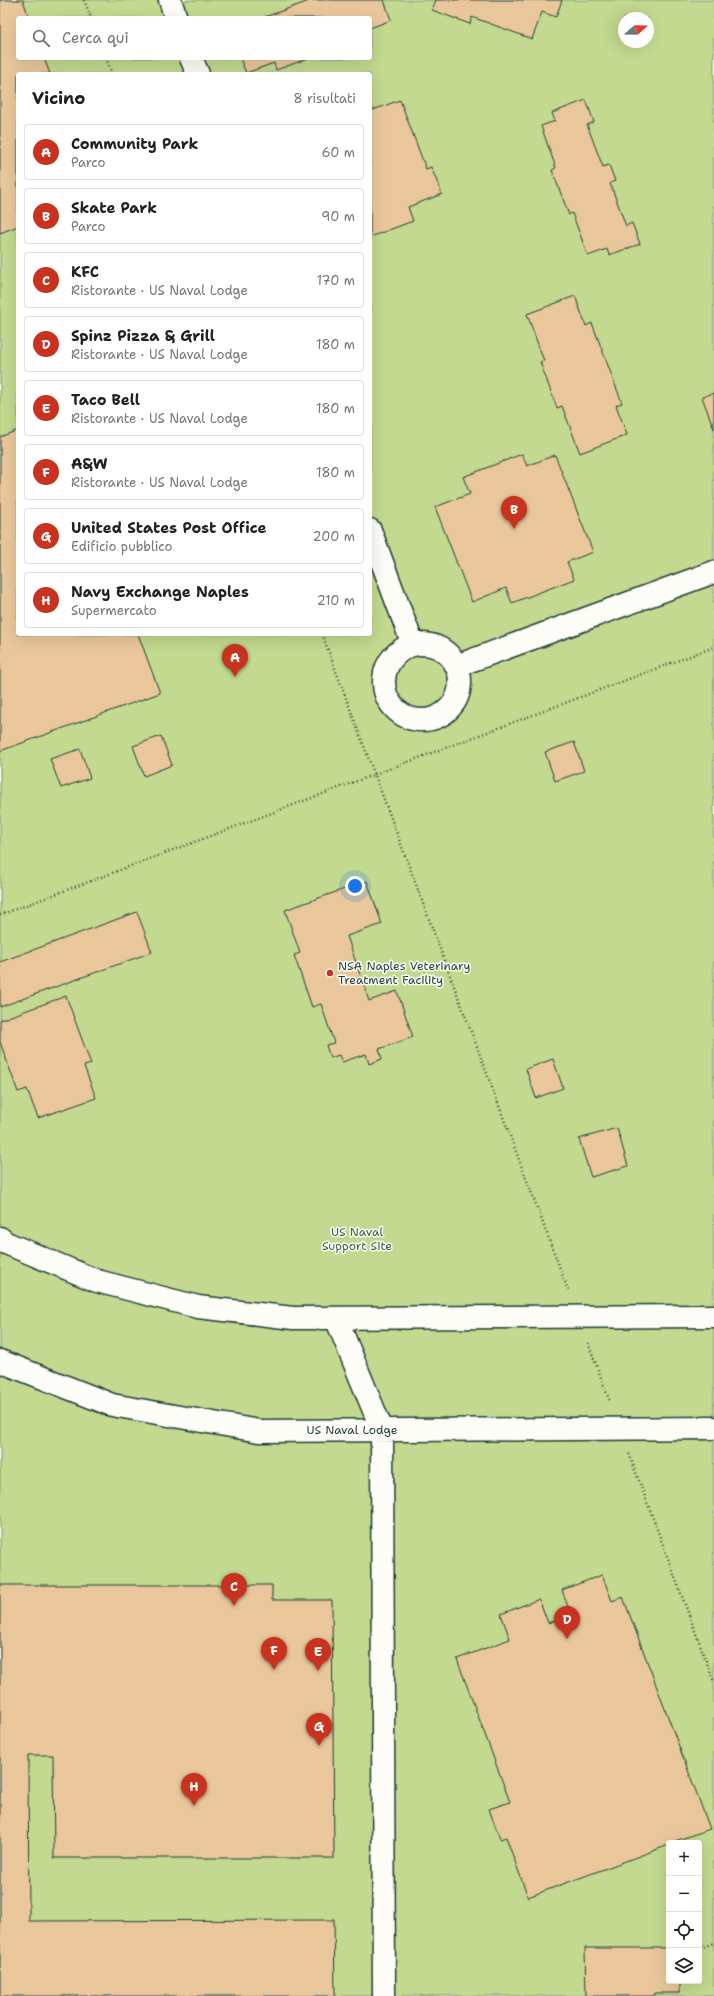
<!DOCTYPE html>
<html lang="it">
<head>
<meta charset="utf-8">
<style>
	:root { --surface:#fff; --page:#f2f2f2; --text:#202124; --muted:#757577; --line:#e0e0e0; --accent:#c8321e }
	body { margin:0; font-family:"Shantell Sans",sans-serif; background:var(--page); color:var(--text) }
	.controls { position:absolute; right:12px; bottom:12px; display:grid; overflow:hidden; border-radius:4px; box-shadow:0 4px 16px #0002 }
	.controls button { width:36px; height:36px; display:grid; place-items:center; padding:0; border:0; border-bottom:1px solid var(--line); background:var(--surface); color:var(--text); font:20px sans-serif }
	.compass { position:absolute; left:618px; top:12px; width:36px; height:36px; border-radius:50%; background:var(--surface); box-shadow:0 4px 16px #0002; rotate:70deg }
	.you { position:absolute; left:355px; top:886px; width:14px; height:14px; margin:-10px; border:3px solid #fff; border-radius:50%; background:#1a73e8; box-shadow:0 0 0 6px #1a73e833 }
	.badge { display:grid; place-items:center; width:26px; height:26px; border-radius:50%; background:var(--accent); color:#fff; font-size:13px; font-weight:700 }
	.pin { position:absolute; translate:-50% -33px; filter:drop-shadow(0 1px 2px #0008) }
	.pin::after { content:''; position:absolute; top:21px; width:14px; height:12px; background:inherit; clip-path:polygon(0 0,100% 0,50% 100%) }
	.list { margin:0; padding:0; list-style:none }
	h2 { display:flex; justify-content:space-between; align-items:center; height:52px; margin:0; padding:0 16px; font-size:17px }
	h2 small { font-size:13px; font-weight:400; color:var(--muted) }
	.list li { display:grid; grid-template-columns:26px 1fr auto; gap:12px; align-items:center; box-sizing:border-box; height:56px; margin:0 8px 8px; padding:0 8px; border:1px solid var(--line); border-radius:4px }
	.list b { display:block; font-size:15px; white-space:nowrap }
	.list p { margin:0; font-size:13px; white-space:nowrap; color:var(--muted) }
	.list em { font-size:13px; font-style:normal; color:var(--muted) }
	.icon { flex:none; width:22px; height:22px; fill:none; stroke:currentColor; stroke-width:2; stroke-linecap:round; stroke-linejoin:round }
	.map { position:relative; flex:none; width:714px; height:1996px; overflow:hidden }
	.search { position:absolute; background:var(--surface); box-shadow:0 4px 16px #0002; left:16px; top:16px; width:356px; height:44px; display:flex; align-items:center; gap:10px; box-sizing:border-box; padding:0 14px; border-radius:4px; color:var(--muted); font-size:15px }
	.panel { position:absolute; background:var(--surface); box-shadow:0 4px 16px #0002; left:16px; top:72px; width:356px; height:564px; border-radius:4px }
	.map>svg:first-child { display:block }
</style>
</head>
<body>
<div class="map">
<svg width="714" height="1996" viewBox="0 0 714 1996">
	<rect width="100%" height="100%" fill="#fdfcf7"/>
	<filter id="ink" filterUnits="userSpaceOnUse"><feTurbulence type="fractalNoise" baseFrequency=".025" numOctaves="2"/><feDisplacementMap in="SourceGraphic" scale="8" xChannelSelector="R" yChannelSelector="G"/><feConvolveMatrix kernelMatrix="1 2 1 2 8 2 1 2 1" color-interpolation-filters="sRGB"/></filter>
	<g filter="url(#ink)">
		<path fill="#c2d98f" stroke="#708b62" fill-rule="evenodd" d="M0,0H714V1996H0ZM18,18H370V58H18ZM624,18H648V42H624ZM18,74H370V634H18ZM669,1843H699V1981H669Z"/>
		<path fill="#e9c79b" stroke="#1f3d34" d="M0,0H23L29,18H18V58H44L50,74H18V226L0,233Z
			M312,0H384L391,20L370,28V18H262Z
			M436,0H562L556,17L542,12L532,39L472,17L470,24L432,10Z
			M240,58H309L276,70L274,63L246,73Z
			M400,100L426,169L431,167L442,194L408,207L413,221L370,237V101L373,110Z
			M586,100L594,122L587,125L603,167L609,165L615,181L610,183L626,226L632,223L640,244L609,255L607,249L588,256L572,213L569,215L552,170L556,168L541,126L555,121L552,113Z
			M575,296L586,326L592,323L622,403L616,405L627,435L580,453L562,406L557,408L540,362L544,361L527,314Z
			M714,393V429L702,397Z
			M18,430V634H138L160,693L0,751V437Z
			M522,454L527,466L555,455L593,552L567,562L574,579L512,603L506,588L472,602L435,507L470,494L463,477Z
			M161,736L172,765L144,776L133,746Z
			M574,742L584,771L555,781L545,752Z
			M80,749L90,778L61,788L50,759Z
			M367,881L382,924L347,936L369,1001L397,991L413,1037L379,1049L382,1059L369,1064L366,1054L342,1062L339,1055L330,1058L326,1045L334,1043L321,1004L312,1007L294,955L300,953L285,910Z
			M137,912L152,952L0,1007V962Z
			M66,996L91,1064L84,1066L96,1098L38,1118L27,1089L18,1092L0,1042V1020Z
			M553,1059L563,1088L536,1098L526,1069Z
			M617,1128L628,1166L591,1177L579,1139Z
			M602,1575L612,1601L623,1597L710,1829L669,1843V1845L528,1897L506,1837L500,1839L489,1809L510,1802L457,1659L510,1639L501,1614L539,1599L548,1623L571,1615L562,1590Z
			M0,1585H272V1600H332L334,1858H54L53,1755H28L29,1921L334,1920L335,1996H0Z
			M585,1948H669V1981H680V1993H654V1996H586Z"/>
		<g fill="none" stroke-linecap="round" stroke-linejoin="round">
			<defs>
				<path id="minor" d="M170,0L176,18
					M191,58L198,74
					M370,530L413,645
					M384 682a38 38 0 1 1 76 0a38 38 0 1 1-76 0Z
					M456,666L714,572
					M0,1238L6,1243L97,1281L198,1307L293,1318L714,1316
					M336,1318L382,1430L384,1996
					M0,1361L112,1405L259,1431L714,1428"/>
			</defs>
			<use href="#minor" stroke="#1f3d34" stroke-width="25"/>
			<path stroke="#1f3d34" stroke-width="2.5" stroke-dasharray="1 3" stroke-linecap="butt" d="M84,0L91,18
				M106,58L112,74
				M322,634L568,1290
				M0,915L714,647
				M588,1343L610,1402
				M629,1454L714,1682
				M700,1948L714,1943"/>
			<use href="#minor" stroke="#fdfcf7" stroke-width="22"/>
		</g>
	</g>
	<circle fill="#c8321e" stroke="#fdfcf7" stroke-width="1.5" cx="330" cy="973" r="4"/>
	<g text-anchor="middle" stroke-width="3" stroke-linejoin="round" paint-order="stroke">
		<g font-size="12" fill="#1f3d34" stroke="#fdfcf7" text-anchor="start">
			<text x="338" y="970">NSA Naples Veterinary<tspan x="338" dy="14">Treatment Facility</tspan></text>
		</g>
		<g font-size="12" fill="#405c46" stroke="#fdfcf7">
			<text x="357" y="1236">US Naval<tspan x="357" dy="14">Support Site</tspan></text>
		</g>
		<g font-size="12" fill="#1f3d34" stroke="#fdfcf7">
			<text x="352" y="1434">US Naval Lodge</text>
		</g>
	</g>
</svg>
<div class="controls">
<button>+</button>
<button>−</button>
<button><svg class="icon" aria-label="locate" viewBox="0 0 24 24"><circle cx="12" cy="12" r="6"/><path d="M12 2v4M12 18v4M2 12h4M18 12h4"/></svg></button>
<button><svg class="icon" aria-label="layers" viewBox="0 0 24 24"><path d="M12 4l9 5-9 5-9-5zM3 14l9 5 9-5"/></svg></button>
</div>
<svg class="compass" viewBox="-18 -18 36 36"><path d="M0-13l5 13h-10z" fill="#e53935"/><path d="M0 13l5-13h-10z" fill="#757577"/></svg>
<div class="you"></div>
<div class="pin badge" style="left:235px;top:677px">A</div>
<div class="pin badge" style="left:514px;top:529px">B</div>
<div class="pin badge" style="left:234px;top:1606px">C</div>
<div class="pin badge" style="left:567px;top:1639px">D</div>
<div class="pin badge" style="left:318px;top:1671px">E</div>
<div class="pin badge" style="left:274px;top:1670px">F</div>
<div class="pin badge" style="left:319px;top:1746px">G</div>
<div class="pin badge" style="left:194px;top:1806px">H</div>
<div class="search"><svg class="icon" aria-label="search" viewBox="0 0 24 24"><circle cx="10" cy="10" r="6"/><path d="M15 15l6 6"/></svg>Cerca qui</div>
<section class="panel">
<h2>Vicino<small>8 risultati</small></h2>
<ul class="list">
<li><span class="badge">A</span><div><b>Community Park</b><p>Parco</p></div><em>60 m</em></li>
<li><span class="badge">B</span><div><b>Skate Park</b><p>Parco</p></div><em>90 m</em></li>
<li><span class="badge">C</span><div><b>KFC</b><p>Ristorante · US Naval Lodge</p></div><em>170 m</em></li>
<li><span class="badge">D</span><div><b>Spinz Pizza &amp; Grill</b><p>Ristorante · US Naval Lodge</p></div><em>180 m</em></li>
<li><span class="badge">E</span><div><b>Taco Bell</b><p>Ristorante · US Naval Lodge</p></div><em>180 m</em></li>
<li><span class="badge">F</span><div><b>A&amp;W</b><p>Ristorante · US Naval Lodge</p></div><em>180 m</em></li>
<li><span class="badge">G</span><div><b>United States Post Office</b><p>Edificio pubblico</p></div><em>200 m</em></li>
<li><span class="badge">H</span><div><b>Navy Exchange Naples</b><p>Supermercato</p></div><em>210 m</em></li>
</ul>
</section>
</div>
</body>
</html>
